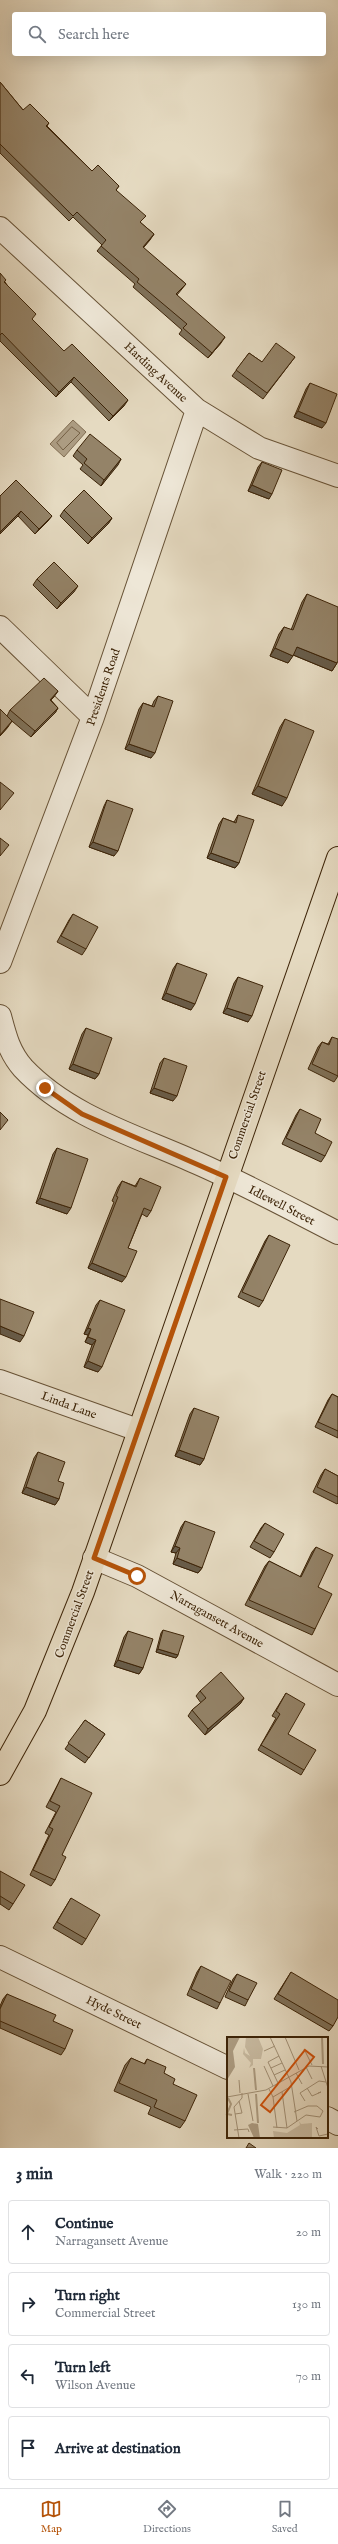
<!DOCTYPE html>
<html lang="en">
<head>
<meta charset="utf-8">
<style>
	:root { --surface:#fff; --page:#f6f6f7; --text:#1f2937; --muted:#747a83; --line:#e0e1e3; --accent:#b45309 }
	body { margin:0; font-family:"IM FELL English",serif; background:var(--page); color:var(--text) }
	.stop { position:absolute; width:12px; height:12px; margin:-9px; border:3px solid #b45309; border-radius:50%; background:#fff }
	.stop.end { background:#b45309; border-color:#fff; box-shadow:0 1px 4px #0008 }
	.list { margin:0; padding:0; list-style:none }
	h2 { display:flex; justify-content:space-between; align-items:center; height:52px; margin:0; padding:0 16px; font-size:17px }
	h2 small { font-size:13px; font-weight:400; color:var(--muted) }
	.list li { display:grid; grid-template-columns:26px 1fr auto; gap:12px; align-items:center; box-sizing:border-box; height:64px; margin:0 8px 8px; padding:0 8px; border:1px solid var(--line); border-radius:4px }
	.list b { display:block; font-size:15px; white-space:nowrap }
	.list p { margin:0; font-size:13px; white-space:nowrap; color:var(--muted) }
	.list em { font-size:13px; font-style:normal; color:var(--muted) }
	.icon { flex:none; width:22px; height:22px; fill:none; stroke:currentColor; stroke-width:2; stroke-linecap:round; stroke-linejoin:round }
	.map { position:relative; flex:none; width:338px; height:2148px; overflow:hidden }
	.search { position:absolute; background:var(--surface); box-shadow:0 4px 16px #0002; left:12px; right:12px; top:12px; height:44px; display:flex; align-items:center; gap:10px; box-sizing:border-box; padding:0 14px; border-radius:4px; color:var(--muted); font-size:15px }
	.sheet { height:340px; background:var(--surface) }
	nav { display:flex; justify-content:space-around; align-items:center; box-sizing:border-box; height:56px; border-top:1px solid var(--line); background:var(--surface); font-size:11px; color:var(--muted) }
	nav a { display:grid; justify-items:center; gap:2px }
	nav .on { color:var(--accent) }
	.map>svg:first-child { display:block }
</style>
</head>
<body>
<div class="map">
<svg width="338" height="2148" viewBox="0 0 338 2148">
	<rect width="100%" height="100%" fill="#e5dac1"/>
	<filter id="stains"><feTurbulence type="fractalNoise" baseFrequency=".005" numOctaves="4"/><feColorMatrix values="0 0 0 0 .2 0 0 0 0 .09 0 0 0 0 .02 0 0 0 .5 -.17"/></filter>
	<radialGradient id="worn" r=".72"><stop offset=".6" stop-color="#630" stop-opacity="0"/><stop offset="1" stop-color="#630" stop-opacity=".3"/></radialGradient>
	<path fill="#ac9c82" stroke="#806c51" d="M73,420L86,432L64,457L50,444Z"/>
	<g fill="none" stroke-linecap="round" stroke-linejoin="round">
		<path stroke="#746045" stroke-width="1" d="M72,427L80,433L63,450L57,443Z"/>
		<defs>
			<path id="minor" d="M0,228L197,410L259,448L338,476
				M0,627L93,717
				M0,962L93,717L197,410
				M0,1016C5,1035 9,1052 23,1068C69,1117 137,1136 197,1163C245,1184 291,1209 338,1233
				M0,1381L138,1430
				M94,1558L137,1576L338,1685
				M0,1957L228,2068
				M327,2118L338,2124"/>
			<path id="major" d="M0,1774L35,1711L83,1592L338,858"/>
		</defs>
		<use href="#minor" stroke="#675236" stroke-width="24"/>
		<use href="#major" stroke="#3d2408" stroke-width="24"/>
		<use href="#minor" stroke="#eee7d7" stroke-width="22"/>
		<use href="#major" stroke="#e5dac1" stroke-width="22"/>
	</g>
	<path fill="#7f7159" stroke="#3d2408" d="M0,82L23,110L49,123L47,126L92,171L119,186L116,190L141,223L154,234L143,248L186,284L177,295L221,343L208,358L179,334L182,330L133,287L135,284L97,251L102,245L73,217L69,221L0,153Z
		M0,273L5,282L32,320L64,351L124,406L109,421L71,382L56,397L0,341Z
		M249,353L262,362L295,357L263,399L232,376Z
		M310,383L322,428L294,417L306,389Z
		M77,450L121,459L101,486L80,469L83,465L73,456Z
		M262,462L269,499L248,491L258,467Z
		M0,496L48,521L35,534L18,516Z
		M64,510L112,518L108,524L88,544L60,516Z
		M37,579L74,592L57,609L33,585Z
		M307,594L337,663L332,671L293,655L288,663L270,656L279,634L284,627L291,630L302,602Z
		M58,691L51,700L58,708L55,713L31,737L7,717L8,727L0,736V709L7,716L10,710Z
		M158,696L151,758L125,749L139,709L143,703L152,706L154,701Z
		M285,719L282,806L252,794L280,727Z
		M107,800L114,856L89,847L104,806Z
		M238,815L239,863L235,868L207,858L219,824L223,818L234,822Z
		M73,914L86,949L82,955L57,942L69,920Z
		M177,963L191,1010L162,999L173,969Z
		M238,977L248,1022L223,1013L234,983Z
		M86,1028L99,1074L95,1079L69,1069L82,1034Z
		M332,1037L338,1076L334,1082L308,1069L318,1047L322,1042L328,1044Z
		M164,1058L173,1101L150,1093L160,1063Z
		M300,1109L315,1133L325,1156L321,1162L282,1144L296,1115Z
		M57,1148L67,1214L36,1203L53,1154Z
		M140,1178L151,1211L147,1217L142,1214L128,1248L122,1282L88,1268L114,1202L112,1201L118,1187L122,1181L135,1186Z
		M269,1235L263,1301L259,1307L238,1297L265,1241Z
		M100,1300L98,1372L84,1367L92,1345L85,1342L88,1335L84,1334L96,1305Z
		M332,1394L338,1397V1438L315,1427L328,1400Z
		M194,1408L204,1459L200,1465L175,1456L190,1414Z
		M38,1452L58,1481L59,1499L55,1505L22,1493L34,1458Z
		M325,1469L338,1476V1503L337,1504L313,1492L321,1475Z
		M185,1521L202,1568L198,1573L173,1564L176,1553L171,1552L181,1527Z
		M265,1523L274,1552L270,1558L250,1547L261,1528Z
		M316,1547L318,1587L315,1629L312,1635L245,1605L265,1566L269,1561L300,1577L312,1552Z
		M163,1630L178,1655L176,1658L156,1652L161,1633Z
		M128,1631L143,1668L139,1674L114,1666L124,1637Z
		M200,1691L244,1698L240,1704L205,1735L188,1716L192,1710L201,1703L196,1696Z
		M286,1693L288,1734L304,1770L301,1775L258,1750L276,1718L272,1716Z
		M85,1720L105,1734L85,1763L65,1749Z
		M61,1778L62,1855L55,1880L51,1886L30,1875L49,1835L45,1833L56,1812L46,1807L58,1784Z
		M0,1871L13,1904L9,1910L0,1904Z
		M71,1898L86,1939L82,1945L53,1928Z
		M201,1966L220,2003L217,2009L187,1995L197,1972Z
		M291,1972L333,2026L329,2031L274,1999Z
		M237,1974L248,2000L245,2006L225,1997L233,1979Z
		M7,1994L53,2021L65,2049L61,2055L0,2028V2006L3,1999Z
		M131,2058L144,2064L147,2059L164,2073L173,2084L185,2121L180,2128L148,2114L151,2107L114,2091L125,2065Z"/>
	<path fill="#685c49" stroke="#3d2408" d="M154,234L150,240L139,253L143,247Z
		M225,337L221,343L208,358L212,353Z
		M74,377L71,382L56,397L59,392Z
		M128,400L124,406L109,421L113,416Z
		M298,411L326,423L322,428L294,417Z
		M121,459L118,465L101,486L104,480Z
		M252,485L272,494L269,499L248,491Z
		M21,511L18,516L0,534V532Z
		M52,516L48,521L35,534L39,529Z
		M112,518L108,524L88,544L92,538Z
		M78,586L74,592L57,609L61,603Z
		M297,647L337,663L332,671L291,654Z
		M275,648L293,656L288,663L270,656Z
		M58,691L54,697L46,705L50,700Z
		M58,708L55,713L31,737L35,731Z
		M12,721L8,727L0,736V735Z
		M129,744L155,753L151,758L125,749Z
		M258,786L287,798L282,806L252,794Z
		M93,842L118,851L114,856L89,847Z
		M211,853L239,863L235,868L207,858Z
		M166,993L195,1004L191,1010L162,999Z
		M227,1008L252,1016L248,1022L223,1013Z
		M73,1064L99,1074L95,1079L69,1069Z
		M154,1088L177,1096L173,1101L150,1093Z
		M40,1198L71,1208L67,1214L36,1203Z
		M92,1263L126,1277L122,1282L88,1268Z
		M0,1326L24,1336L20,1342L0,1334Z
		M88,1328L91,1329L88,1335L84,1334Z
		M88,1337L96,1340L92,1345L85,1342Z
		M88,1361L102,1367L98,1372L84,1367Z
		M179,1450L204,1459L200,1465L175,1456Z
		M26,1487L59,1499L55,1505L22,1493Z
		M175,1546L180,1548L176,1553L171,1552Z
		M177,1558L202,1568L198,1573L173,1564Z
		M158,1649L178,1655L176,1658L156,1652Z
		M118,1660L143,1668L139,1674L114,1666Z
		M244,1698L240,1704L205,1735L208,1729Z"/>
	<path fill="#948368" stroke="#3d2408" d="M0,82L23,110L30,104L49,123L46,126L92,171L98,165L119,186L116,190L146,216L140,222L154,234L143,247L186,284L176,294L225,337L212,353L183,328L187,324L137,282L139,279L101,246L106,240L77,212L73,216L0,144Z
		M0,273L6,280L4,282L36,314L32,319L64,351L72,344L128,400L113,416L74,377L59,392L2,333L0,335Z
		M276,343L295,357L267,393L236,370L249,353L262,362Z
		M310,383L337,394L326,423L298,411Z
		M90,434L121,459L104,480L84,463L87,459L77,450Z
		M262,462L282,470L272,494L252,485Z
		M16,480L52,516L39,529L21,511L0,532V496Z
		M84,490L112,518L92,538L64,510Z
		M54,562L78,586L61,603L37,579Z
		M307,594L338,607V661L337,663L297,647L293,656L275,648L284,627L293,630Z
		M44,678L58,691L50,700L58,708L35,731L10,710Z
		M158,696L173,701L155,753L129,744L143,703L154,707Z
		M0,709L12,721L0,735Z
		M285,719L314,731L287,798L258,786Z
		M0,782L14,793L0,810Z
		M107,800L133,809L118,851L93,842Z
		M238,815L254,820L239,863L211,853L223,818L236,823Z
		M0,838L9,845L0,856Z
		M73,914L98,927L86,949L61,936Z
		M177,963L207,974L195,1004L166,993Z
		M238,977L263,986L252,1016L227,1008Z
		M86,1028L112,1038L99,1074L73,1064Z
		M332,1037L338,1039V1076L312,1064L322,1042L329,1045Z
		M164,1058L187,1066L177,1096L154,1088Z
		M300,1109L321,1119L315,1133L332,1142L325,1156L286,1138Z
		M0,1112L8,1120L0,1130Z
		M57,1148L88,1159L71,1208L40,1198Z
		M140,1178L161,1187L151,1211L144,1208L128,1248L137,1251L126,1277L92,1263L118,1197L116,1196L122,1181L136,1187Z
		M269,1235L290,1245L263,1301L242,1292Z
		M0,1299L34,1312L24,1336L0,1326Z
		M100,1300L125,1310L102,1367L88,1361L96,1340L88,1337L91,1329L88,1328Z
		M332,1394L338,1397V1431L318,1422Z
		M194,1408L219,1417L204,1459L179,1450Z
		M38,1452L65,1462L58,1481L64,1483L59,1499L26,1487Z
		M325,1469L338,1476V1497L317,1487Z
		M185,1521L215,1532L202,1568L177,1558L180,1548L175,1546Z
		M265,1523L284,1534L274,1552L254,1541Z
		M316,1547L333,1555L318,1587L332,1594L315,1629L249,1600L269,1561L301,1577Z
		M163,1630L184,1636L178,1655L158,1649Z
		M128,1631L153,1639L143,1668L118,1660Z
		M221,1672L244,1698L208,1729L192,1710L206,1698L200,1691Z
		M286,1693L305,1704L288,1734L316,1750L304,1770L261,1745L280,1714L276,1711Z
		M85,1720L105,1734L89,1758L68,1743Z
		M61,1778L92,1793L62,1855L66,1857L55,1880L33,1870L53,1829L49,1827L60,1806L50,1801Z
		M0,1871L25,1885L13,1904L0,1896Z
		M71,1898L100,1915L86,1939L57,1922Z
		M201,1966L231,1981L220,2003L191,1989Z
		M291,1972L338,2000V2017L333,2026L278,1994Z
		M237,1974L257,1983L248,2000L229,1991Z
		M7,1994L56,2015L53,2021L73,2030L65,2049L0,2021V2009Z
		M131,2058L145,2064L147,2059L166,2067L164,2073L175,2079L173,2084L197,2095L185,2121L154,2107L157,2100L119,2083Z
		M249,2143L256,2148H246Z"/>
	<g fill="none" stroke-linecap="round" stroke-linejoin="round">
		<path stroke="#b45309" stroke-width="5" d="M45,1088L82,1114L226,1177L94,1558L137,1576"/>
	</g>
	<g text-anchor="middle" stroke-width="3" stroke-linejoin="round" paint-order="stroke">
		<g font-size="12" fill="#3d2408" stroke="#eee7d7">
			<text transform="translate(156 372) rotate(43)" y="4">Harding Avenue</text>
			<text transform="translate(103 687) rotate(-71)" y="4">Presidents Road</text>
			<text transform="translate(247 1115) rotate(-71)" y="4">Commercial Street</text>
			<text transform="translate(282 1205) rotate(27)" y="4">Idlewell Street</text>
			<text transform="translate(69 1405) rotate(20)" y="4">Linda Lane</text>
			<text transform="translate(74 1614) rotate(-70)" y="4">Commercial Street</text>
			<text transform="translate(217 1619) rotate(29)" y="4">Narragansett Avenue</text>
			<text transform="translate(114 2012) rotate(26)" y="4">Hyde Street</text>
		</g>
	</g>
	<g transform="translate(227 2037)">
		<rect width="101" height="101" fill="#e5dac1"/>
		<path d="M19,0H31L36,12L34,22H26V28L22,31L24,26L16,17L17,11L18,16L23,19L18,10ZM72,84L74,87L85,86V101H47L46,94L60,96L73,88Z" fill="#c8bba2"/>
		<path d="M0,0H13L6,14L8,30L0,43ZM25,86L31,87L33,101H27L21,88Z" fill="#ac9c82"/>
		<path fill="none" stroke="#ac9c82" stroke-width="2" d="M95,0L96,27M27,31L29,53M29,57L31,86M1,61L4,67L0,77L5,78"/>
		<path fill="none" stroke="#a29177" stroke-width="1" d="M43,0L64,45L70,84M58,0L72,33M77,12L85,28M37,14L48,9M37,29L46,49M94,29L101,51M79,30L85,42M44,31L55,26M69,36L75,47M47,38L58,33M12,43L13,56M51,46L41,25L52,19M80,51L85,59L94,55L91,56M42,52L46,60L50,91M55,55L60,91M21,57L26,84M0,60L39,53L82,29L101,30M46,60L63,50M78,64L73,56L92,44L99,45M8,77L15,76L12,64M46,90L60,91L79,78L93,80L96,74L90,69H81L67,75M91,92L89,90L92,99L101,97M7,93L21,92L22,95M12,101L7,70L15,61V56"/>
		<path fill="#ce510b" fill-opacity="0.15" stroke="#ce510b" stroke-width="2" d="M78,13L87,20L43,75L34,68Z"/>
		<rect width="101" height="101" fill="none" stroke="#3d2408" stroke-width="2"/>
	</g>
	<rect width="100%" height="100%" filter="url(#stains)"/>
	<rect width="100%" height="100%" fill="url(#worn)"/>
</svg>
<div class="stop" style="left:137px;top:1576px"></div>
<div class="stop end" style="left:45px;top:1088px"></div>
<div class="search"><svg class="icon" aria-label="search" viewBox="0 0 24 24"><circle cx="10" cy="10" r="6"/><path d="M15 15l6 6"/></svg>Search here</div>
</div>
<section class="sheet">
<h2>3 min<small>Walk · 220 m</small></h2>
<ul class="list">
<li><svg class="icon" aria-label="ahead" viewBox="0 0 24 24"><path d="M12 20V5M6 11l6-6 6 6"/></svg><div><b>Continue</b><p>Narragansett Avenue</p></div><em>20 m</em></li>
<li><svg class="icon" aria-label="right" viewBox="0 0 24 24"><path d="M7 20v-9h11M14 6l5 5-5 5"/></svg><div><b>Turn right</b><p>Commercial Street</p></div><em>130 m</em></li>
<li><svg class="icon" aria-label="left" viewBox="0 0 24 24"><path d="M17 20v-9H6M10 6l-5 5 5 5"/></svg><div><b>Turn left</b><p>Wilson Avenue</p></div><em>70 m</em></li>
<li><svg class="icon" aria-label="arrive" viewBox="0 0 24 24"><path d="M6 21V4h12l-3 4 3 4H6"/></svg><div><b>Arrive at destination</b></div></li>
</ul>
</section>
<nav>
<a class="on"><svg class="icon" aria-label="map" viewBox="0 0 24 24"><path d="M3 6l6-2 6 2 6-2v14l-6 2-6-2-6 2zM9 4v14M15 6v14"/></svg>Map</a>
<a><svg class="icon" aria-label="directions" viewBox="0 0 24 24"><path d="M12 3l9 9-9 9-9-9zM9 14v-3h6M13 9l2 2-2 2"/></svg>Directions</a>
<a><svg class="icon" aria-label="saved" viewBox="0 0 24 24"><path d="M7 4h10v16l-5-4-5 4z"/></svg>Saved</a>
</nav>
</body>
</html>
